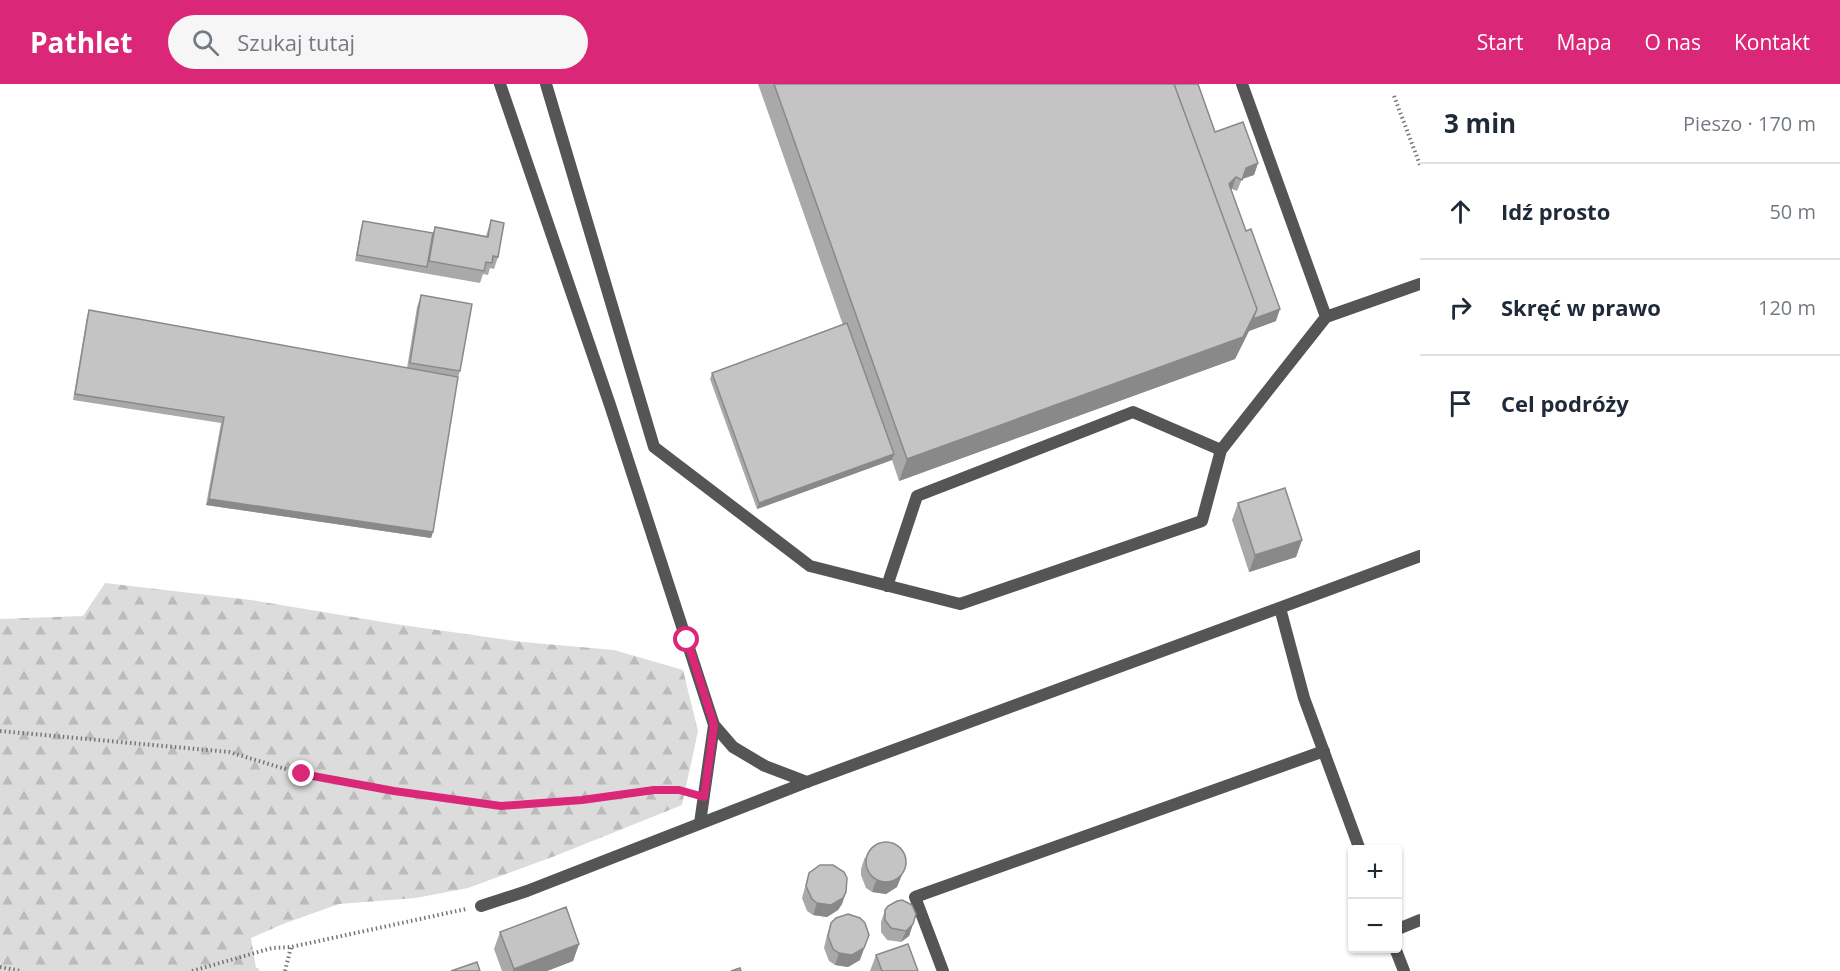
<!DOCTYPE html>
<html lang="pl">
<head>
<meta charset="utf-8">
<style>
	:root { --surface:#fff; --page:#f6f6f7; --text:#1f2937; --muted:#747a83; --line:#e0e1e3; --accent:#db2777 }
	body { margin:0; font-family:"Open Sans",sans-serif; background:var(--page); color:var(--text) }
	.controls { position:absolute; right:18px; bottom:18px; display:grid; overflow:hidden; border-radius:6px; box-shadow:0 2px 4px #0004 }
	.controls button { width:54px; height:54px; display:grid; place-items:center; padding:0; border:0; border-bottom:2px solid var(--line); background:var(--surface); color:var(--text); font:30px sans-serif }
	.stop { position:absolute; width:18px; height:18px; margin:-14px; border:4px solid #db2777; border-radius:50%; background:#fff }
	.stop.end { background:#db2777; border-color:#fff; box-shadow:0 2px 6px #0008 }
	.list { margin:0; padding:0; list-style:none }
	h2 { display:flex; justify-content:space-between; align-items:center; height:78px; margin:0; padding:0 24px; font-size:26px }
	h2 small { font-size:20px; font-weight:400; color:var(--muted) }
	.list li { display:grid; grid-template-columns:39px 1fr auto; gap:18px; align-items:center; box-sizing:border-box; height:96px; padding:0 24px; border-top:2px solid var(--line) }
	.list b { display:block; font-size:22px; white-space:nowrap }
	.list em { font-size:20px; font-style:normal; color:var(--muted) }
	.icon { flex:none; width:33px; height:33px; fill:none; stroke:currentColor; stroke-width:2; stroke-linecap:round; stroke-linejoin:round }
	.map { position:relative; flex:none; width:1420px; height:887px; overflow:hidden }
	header { display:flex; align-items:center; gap:36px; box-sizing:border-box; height:84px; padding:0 30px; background:var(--accent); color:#fff }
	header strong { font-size:28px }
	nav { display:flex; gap:33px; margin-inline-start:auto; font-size:21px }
	.search { width:420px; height:54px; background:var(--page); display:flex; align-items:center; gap:15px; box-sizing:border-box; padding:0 21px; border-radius:33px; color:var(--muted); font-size:22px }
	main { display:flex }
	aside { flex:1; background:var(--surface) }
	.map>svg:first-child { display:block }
</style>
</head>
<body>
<header>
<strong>Pathlet</strong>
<div class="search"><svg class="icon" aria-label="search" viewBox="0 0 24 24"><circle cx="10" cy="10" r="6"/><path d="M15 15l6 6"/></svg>Szukaj tutaj</div>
<nav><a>Start</a><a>Mapa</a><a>O nas</a><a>Kontakt</a></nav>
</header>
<main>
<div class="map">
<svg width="1420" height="887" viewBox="0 0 1420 887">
	<defs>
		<pattern id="forest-firs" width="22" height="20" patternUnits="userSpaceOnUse" patternTransform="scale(1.5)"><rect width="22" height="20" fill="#dcdcdc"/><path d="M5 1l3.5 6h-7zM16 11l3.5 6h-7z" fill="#bbb"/></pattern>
	</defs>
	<rect width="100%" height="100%" fill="#fff"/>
	<path fill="url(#forest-firs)" d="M105,499L251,516L395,540L523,558L614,566L683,586L698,647L682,721L555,772L468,804L416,814L339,820L283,840L251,854L256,884H258L260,887H0V535L83,532Z"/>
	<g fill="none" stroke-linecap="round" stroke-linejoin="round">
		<path stroke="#777" stroke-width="4" stroke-dasharray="1.5 3" stroke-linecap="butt" d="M1394,12L1420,81
			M0,647L229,668L302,690L395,707L501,722L582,716L654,706H679L687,708
			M0,883L21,887
			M192,887L272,864L291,863L466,825
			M285,887L291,863"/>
		<path stroke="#555" stroke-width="12" d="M500,0L610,321L714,641L733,663L765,682L807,698
			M546,0L654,363L810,482L960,520L1202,437L1221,366L1326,233L1420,200
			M1242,0L1326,233
			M887,502L917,412L1133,328L1221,366
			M1280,524L1304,614L1360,766
			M700,739L714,641
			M1398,845L1420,836
			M1395,864L1404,887
			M943,887L915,813L1324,667"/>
		<path stroke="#555" stroke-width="12" d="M481,822L527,807L807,698L1420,472"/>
	</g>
	<path fill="#a9a9a9" d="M758,0H1198L1215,48L1258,79L1254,91L1242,95L1237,107L1232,105L1231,106L1276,237L1249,247L1235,275L899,397L892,376L757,425L710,295L712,289L843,241Z
		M491,136L498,173L494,185L490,184L488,191L483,190L480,199L355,177L361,143L363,137L433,149L435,143L486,152Z
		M421,211L460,287L458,293L433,448L431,454L206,421L221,339L73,316L87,232L89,226L407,284L417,223Z
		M1238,419L1302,456L1296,473L1249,488L1232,436Z
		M865,773L897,803L886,810L872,808L866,804L861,791V785Z
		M809,789L846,808L842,820L838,826L827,833L813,831L807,827L802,814Z
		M885,826L913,840L909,852L901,858L887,856L881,848V838Z
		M831,839L860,876L848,883L835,881L829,877L824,864L827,851Z
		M500,848L579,860L573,877L547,887H502L494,865Z
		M876,871L918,887H870Z"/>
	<path fill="#898989" d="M1258,79L1254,91L1242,95L1246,84Z
		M1236,93L1232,105L1225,112L1229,100Z
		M1257,225H1280L1276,237L1249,247L1235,275L899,397L907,375Z
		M894,370L892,376L757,425L759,419Z
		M209,415L433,448L431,454L206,421Z
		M1302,456L1296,473L1249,488L1255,471Z
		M907,779L897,803L886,810L872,808L876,797Z
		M846,808L842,820L838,826L827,833L813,831L817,819Z
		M913,840L909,852L901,858L906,847Z
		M869,851L860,876L848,883L835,881L839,869Z
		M579,860L573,877L547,887H513L514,885Z"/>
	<path fill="#c4c4c4" stroke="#898989" stroke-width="1.5" d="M774,0H1174L1257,225L1243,253L907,375Z
		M1174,0H1198L1215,48L1243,38L1258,79L1246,84L1242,96L1236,93L1229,100L1246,147L1251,145L1280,225L1253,235L1257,225Z
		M491,136L504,139L498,173L493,172L492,179L486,178L484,187L429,177L435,143L488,153Z
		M363,137L433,149L427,183L357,171Z
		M421,211L472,220L460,287L410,279Z
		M89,226L458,293L433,448L209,415L224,333L75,310Z
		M847,239L894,370L759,419L712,289Z
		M1285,404L1302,456L1255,471L1238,419Z
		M866 778a20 20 0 1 1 40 0a20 20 0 1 1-40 0Z
		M820,781H833L844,788L847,794L846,808L843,814L831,821L817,819L812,815L806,802L809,789Z
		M902,816L912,821L916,830L913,840L906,847L891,844L885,836V826L888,822L897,817Z
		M566,823L579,860L514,885L500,848Z
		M848,830L860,834L865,839L869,851L864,864L852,871L839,869L833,865L828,852L831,839L836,834Z
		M908,860L918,887H882L876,871Z
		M477,878L480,887H451Z
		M740,884L741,887H731Z"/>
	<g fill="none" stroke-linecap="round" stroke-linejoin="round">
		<path stroke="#db2777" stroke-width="8" d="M302,690L394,707L501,722L582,716L654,706H679L704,713L714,641L687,556"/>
	</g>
</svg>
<div class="controls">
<button>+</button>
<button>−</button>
</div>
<div class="stop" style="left:687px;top:556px"></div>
<div class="stop end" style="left:302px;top:690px"></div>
</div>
<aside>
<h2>3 min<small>Pieszo · 170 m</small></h2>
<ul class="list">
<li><svg class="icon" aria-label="ahead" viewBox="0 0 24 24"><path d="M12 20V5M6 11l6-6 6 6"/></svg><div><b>Idź prosto</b></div><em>50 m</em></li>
<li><svg class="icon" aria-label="right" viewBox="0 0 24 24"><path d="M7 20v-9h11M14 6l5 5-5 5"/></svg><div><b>Skręć w prawo</b></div><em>120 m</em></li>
<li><svg class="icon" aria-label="arrive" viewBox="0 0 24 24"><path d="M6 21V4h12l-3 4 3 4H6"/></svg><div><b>Cel podróży</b></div></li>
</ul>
</aside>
</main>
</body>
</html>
